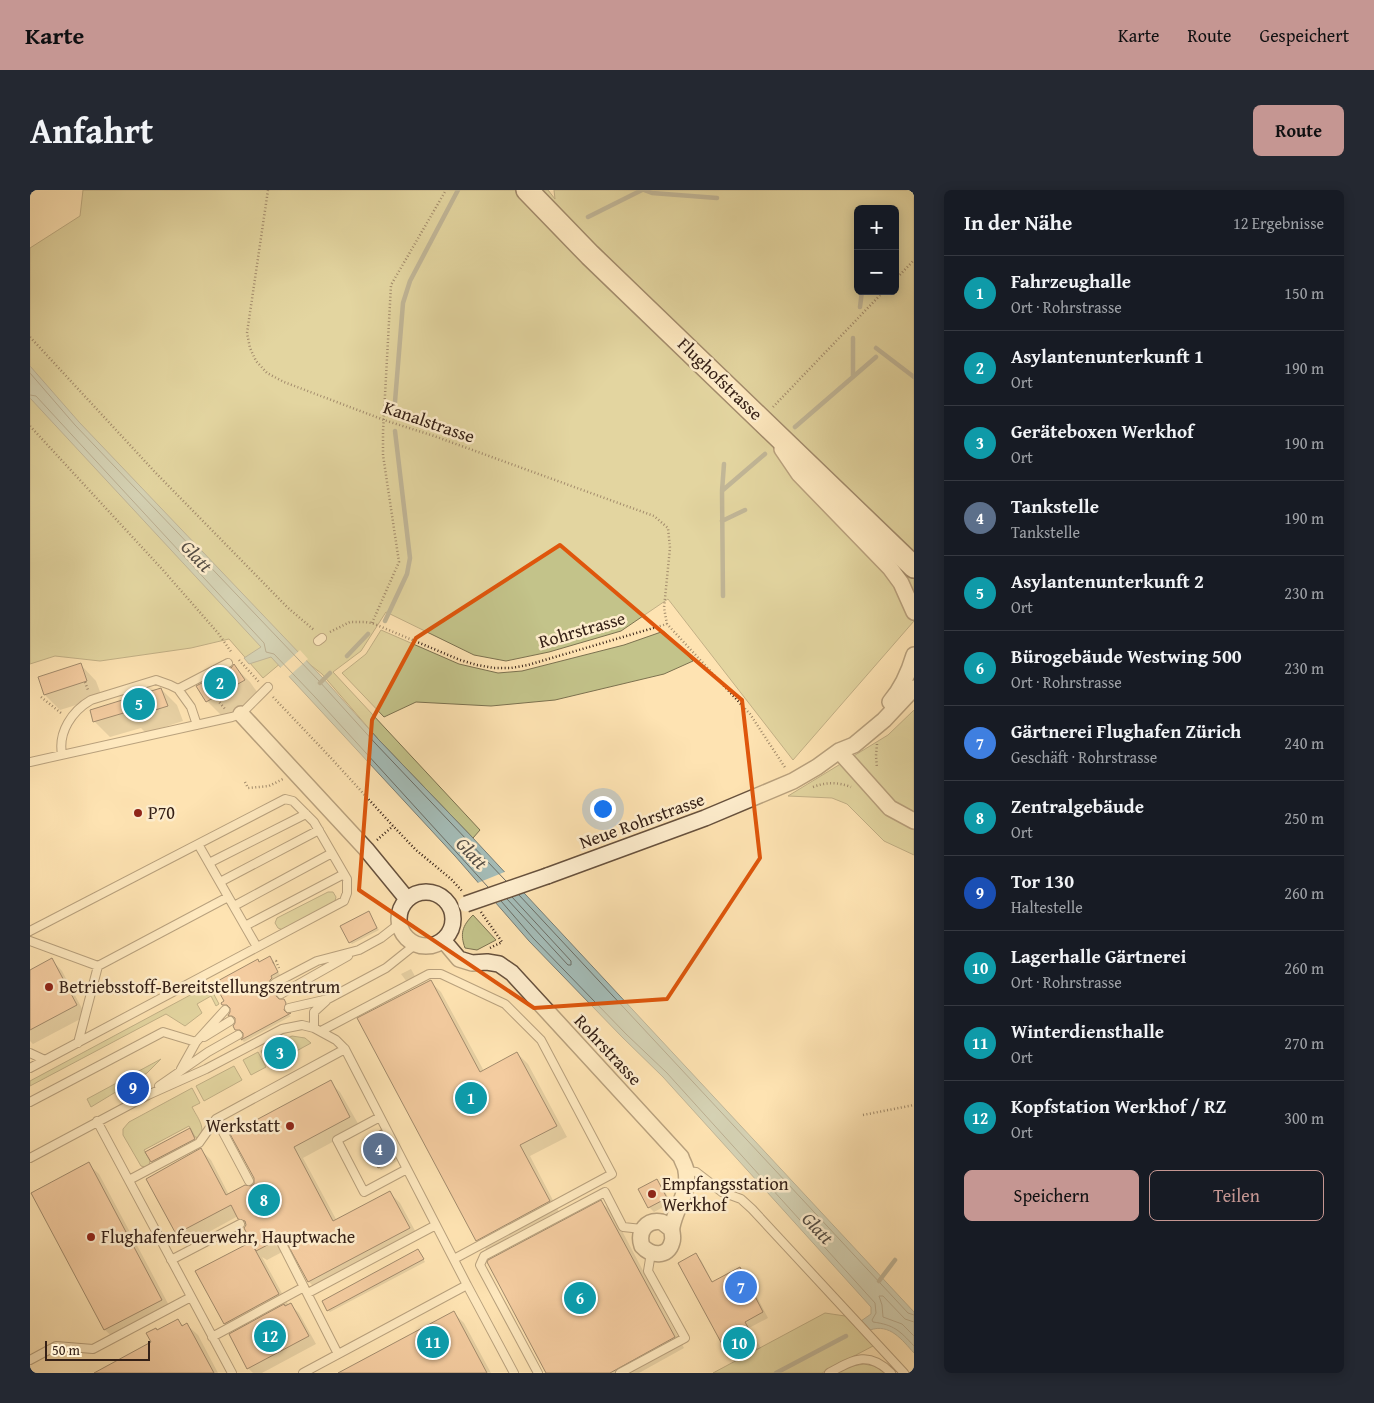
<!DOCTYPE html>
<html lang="de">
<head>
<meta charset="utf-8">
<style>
	:root { --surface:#171b24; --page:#242831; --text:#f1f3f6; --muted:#9ea1a6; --line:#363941; --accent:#c59692 }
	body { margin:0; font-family:"Gentium Book Plus",serif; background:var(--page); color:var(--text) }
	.controls { position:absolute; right:15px; top:15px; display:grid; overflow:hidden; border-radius:8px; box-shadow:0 2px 12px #0003 }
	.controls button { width:45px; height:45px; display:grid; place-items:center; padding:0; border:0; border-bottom:1px solid var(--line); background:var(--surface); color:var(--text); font:25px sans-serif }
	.scale { position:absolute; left:15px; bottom:12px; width:105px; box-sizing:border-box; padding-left:5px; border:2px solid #352016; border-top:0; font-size:14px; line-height:18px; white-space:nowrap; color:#352016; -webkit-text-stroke:4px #feedcd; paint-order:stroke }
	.you { position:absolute; left:572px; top:618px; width:18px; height:18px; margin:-12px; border:4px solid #fff; border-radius:50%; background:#1a73e8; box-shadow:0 0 0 8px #1a73e833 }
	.badge { display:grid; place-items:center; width:32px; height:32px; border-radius:50%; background:var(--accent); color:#fff; font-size:16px; font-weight:700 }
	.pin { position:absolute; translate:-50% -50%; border:2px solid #fff; box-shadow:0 1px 5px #0006 }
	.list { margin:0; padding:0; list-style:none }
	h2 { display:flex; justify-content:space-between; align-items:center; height:65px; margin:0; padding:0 20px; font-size:21px }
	h2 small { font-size:16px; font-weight:400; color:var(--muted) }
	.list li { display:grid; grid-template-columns:32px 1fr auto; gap:15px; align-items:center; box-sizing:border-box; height:75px; padding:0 20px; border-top:1px solid var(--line) }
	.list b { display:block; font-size:19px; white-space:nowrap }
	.list p { margin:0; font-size:16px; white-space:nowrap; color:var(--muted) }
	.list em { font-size:16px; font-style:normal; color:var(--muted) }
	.actions { display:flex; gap:10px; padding:15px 20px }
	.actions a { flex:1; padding:11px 0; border:1px solid var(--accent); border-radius:8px; text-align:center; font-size:18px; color:var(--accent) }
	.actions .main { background:var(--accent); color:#111 }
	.map { position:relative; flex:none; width:884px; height:1183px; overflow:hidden; border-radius:8px }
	header { display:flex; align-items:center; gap:30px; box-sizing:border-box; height:70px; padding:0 25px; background:var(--accent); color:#111 }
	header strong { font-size:24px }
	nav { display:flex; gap:28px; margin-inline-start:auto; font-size:18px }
	.intro { display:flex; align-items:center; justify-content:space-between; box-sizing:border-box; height:120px; padding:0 30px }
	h1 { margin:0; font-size:35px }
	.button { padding:12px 22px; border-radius:8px; background:var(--accent); color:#111; font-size:18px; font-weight:700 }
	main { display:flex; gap:30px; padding:0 30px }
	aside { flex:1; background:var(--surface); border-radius:8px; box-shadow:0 2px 12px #0003 }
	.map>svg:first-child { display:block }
</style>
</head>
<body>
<header>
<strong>Karte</strong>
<nav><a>Karte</a><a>Route</a><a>Gespeichert</a></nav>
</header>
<div class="intro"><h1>Anfahrt</h1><a class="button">Route</a></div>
<main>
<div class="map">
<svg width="884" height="1183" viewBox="0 0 884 1183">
	<rect width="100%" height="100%" fill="#fee3b2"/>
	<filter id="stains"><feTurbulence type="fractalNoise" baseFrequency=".004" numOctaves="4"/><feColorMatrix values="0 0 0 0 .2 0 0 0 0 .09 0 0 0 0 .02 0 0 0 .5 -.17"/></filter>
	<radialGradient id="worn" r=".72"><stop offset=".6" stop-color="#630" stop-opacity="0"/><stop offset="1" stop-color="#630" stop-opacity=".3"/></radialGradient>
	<path fill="#c3c38a" stroke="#7c7250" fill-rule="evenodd" d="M53,0H518L525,9L524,0H884V431L763,570L638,409L591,441L519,462L476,471L444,465L356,422L331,461L303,482L450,640L443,648L348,549L292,484L264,462L233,488L199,449L161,458L70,471L25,466L0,474V58L50,26ZM828,19H865V101H828Z
		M351,440L429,474L468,483L492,481L594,455L634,441L663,471L634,484L525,510L461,516L386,512L354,527L312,483L336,464Z
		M884,520V665L854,651L817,614L802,608L758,606L858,545Z
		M298,702H303L306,707L305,711L253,740L248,738L245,733L247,728Z
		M443,725L466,750L447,760L435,758C430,744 432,736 443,725Z
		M179,795L189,814L186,816L181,806L167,814L172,823L155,836L136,824L0,896V891Z
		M262,846L275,848L281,853L261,864L255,853L233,865L231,861Z
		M228,862L236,877L221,885L213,870Z
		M131,869L117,883L61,917L57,909Z
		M204,876L212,890L174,911L166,896Z
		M162,898L170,913L162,917C167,927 176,937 170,948L165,947L159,936L114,960L120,971L119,975L115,977L111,976L93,945V939L99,932Z
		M795,1123L815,1126L843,1156L792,1183H683Z
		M834,1174L844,1176L856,1183H804L822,1176Z"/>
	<path fill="#a4bcb7" stroke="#787e77" d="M0,176L49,232L292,487L348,549L442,647L884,1122V1163C872,1150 860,1133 840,1140L831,1131L841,1124V1117L633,887L592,847L499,751L425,666L241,467L219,474L214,468L231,457L0,208Z"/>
	<path fill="#fee3b2" d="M270,460L278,469L257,488L249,479Z
		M477,681L496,702L464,714L445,694Z"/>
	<path fill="#0003" d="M51,475L66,491L72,507L30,520L15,505Z
		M204,476L220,492L230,506L193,527L177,511Z
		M131,499L147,515L153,531L116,543L111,538L80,547L65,532L61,521Z
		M340,725L349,740L322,754L320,752Z
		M22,770L32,781L56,826L3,854L0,851V781Z
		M242,770L250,785L243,788L244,791L242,793L241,799H247L249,801L247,807L248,810L256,813L258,816L255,823L261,826L214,852L212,850L214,848V842H209L206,839V828H201L199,826L202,822L200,816L195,817L193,815L230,773Z
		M381,779L386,788L377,792L371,784Z
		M400,791L411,802L454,881L487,863L498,874L537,947L500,966L529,1022L458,1061L447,1050Z
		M255,854L260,859L265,869L250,877L245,872L240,862Z
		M300,892L310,902L330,937L273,968L307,1031L360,1003L370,1013L389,1048L289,1102L279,1092L260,1055H257L254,1061L237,1070L232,1067L259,1116L261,1115L269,1123L286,1154L232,1183H223L218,1178L201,1145L204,1143L195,1134L167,1082L222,1052L217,1035L208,1026L157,1054L147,1044L171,960L181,970L199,1005L222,997Z
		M160,939L166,951L124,974L122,971Z
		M353,944L367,971L351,980L349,978Z
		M58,974L69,984L142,1121L86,1150L75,1140L2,1003Z
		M627,991L632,996L641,1013L624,1022L619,1017Z
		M571,1012L582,1022L654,1158L609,1183H518L459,1072Z
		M390,1063L395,1072L300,1122L298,1120Z
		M666,1065L671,1070L683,1093L709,1079L715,1084L738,1128L719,1138L731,1158L705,1172L700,1166L649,1074Z
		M424,1123L434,1133L461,1183H311Z
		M147,1130L154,1136L157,1135L168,1145L188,1183H66L123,1153L128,1141Z"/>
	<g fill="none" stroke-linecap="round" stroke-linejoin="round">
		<path stroke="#6c6e66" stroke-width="1" d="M0,183L45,235L289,491L345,553L476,691
			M0,205L6,206L234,453L236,462L244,464L285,507L458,697
			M489,705L878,1123L884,1125
			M477,709L538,775H541V771L482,707
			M471,711L503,748L596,844L637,883L845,1113L846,1123L842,1130L843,1132C864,1135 869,1140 884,1156
			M884,1132L875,1129L853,1106H849L852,1115L853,1127L872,1134L884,1146"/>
		<path stroke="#787e77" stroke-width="4.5" d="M614,0L622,3L687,8
			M558,27L612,0
			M830,117L832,101
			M823,148V187
			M846,158L884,187
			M364,224L373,113L380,91L428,0
			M765,237L846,167
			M693,300L735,264
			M692,331L715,320
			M693,406L692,301L694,274
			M355,431L377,384L380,368L365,241
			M317,466L338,444
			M290,493L300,483
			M849,1091L865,1070
			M746,1183L816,1146"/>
	</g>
	<path fill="#e9af8b" stroke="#352016" d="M51,473L57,491L14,505L8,487Z
		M204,474L215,490L176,512L166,496L201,478Z
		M131,498L138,516L99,528L97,522L63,532L60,520Z
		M339,721L347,738L319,753L310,736Z
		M240,766L248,782L241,786L242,788L240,790V795L242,798H248L246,806L249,809H254L256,813L254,820L257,823H261L211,850L213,847V843L210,840H205L203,836L205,833V828L202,826H198L200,822V818L197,815H192L191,813L194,811L184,793L228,769L229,772Z
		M22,768L47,815L0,840V780Z
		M401,790L450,882L487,862L527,936L490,955L520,1011L446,1051L327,828Z
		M255,853L261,864L244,872L238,862Z
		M301,890L320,927L264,957L303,1031L360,1001L380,1038L278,1092L253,1046L247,1045L245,1051L226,1061L221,1052L249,1104L194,1134L165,1081L221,1052L214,1038L216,1035L215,1031L208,1029L201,1015L146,1044L116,989L171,958L196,1005L215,995L221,996L224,994V988L200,944Z
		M160,938L165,949L121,972L115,962Z
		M351,940L365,969L348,978L333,950Z
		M59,972L132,1110L74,1140L1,1003Z
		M627,989L637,1008L618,1018L608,999Z
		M571,1010L645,1147L580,1183H516L457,1072L458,1070Z
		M388,1059L394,1069L297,1121L292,1111Z
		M666,1063L682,1092L710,1077L733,1122L715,1132L726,1152L699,1167L648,1073Z
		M261,1113L279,1146L217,1179L199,1144L254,1114L255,1116Z
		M424,1121L457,1183H308Z
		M148,1129L152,1136L157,1133L184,1183H64L121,1152L116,1143L126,1138L127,1140Z"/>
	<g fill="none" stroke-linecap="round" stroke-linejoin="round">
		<defs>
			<path id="service" d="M288,451L292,448
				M148,499L198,473
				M32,564C28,542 42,521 61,510L126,490L140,495L148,499L161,517L167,535
				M0,572L202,527L211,524L238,497
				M168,654L227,757
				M179,673L276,624
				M190,692L289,640
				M204,716L302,663
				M215,736L314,684
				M0,741L255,609L263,611L284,632L317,689V703L314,711L0,878
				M0,751L68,776L198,707
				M245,793L287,771L329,760L351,748L369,734
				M251,804L318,766
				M259,818L298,809L356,778L386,754
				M284,838V822L296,811
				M291,841L399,784H411L475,814L511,850L582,984L424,1069
				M174,847L200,831
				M48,853L68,776
				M0,863L15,870
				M151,879L166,852L195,820
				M129,896L178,862L208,845
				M0,912L133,842L166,852
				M350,927L307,950L334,1002L377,979
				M186,929L219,991
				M67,931L202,1183
				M0,968L118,905L176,879L252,839L272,835L284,838L306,850L315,859L437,1095L273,1183
				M656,981L666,982L692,1002L711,1009L722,1019L874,1183
				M99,990L169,953L186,929L315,859
				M250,1050L308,1164
				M141,1070L210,1034
				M437,1095L484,1183
				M278,1103L406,1035
				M182,1147L274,1097
				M0,1170L26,1156L63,1159L161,1107
				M508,1183L450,1075L454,1066L575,1002L593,1037L612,1039
				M590,1183L655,1148L618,1081L621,1063
				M799,1183C823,1170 838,1160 861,1183"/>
			<path id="minor" d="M752,259L769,284L860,378L871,393L884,422
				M860,512C872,498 879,482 884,465
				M211,524L336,659L377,709
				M809,561L860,618L884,631
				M517,686L675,628L763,591L787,577L809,561L824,555L854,530L884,498
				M369 729a27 27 0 1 1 54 0a27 27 0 1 1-54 0Z
				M413,750L429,769L442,773L457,772L469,774L482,783L651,967C652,971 656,977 656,981C660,1001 645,1019 642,1037C641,1042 644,1047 642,1052C638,1068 621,1066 612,1056C607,1041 617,1029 632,1032L641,1039"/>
			<path id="secondary" d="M497,0L560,65L884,377"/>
		</defs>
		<use href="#service" stroke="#67513d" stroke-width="10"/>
		<use href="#minor" stroke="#67513d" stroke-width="18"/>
		<use href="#secondary" stroke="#352016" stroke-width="24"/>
		<path stroke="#352016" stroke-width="2.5" stroke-dasharray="1 2.5" stroke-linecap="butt" d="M238,0L217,143L220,158L226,171L237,183L254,192L354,230L404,246L624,326L638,338L640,358L634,418L637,434
			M865,90L884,70
			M0,147L124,281L257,417L284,440
			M743,217L854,101
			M0,236L132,379L188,443L202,463
			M342,433L369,372L353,265V242L361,95L416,0
			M300,442L320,432H335L342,433L430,470L447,475L464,478H481L498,475L637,434L720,524L756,579
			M209,470L229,492
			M55,492L58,500
			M11,507L31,523
			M185,507L195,519
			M243,507L301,568L363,636L386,660L421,689L433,702
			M847,554L846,566L847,578
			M215,592L218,598L239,596L253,589
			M783,597C796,592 808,592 821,597
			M347,650L363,636
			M451,722L472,752L460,758
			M243,773L246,771L249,778
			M833,925L884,915"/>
		<use href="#service" stroke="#feedcd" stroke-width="8"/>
		<use href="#minor" stroke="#feedcd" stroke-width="15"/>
		<use href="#secondary" stroke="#feedcd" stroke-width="21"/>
		<defs>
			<path id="minor-bridge" d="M436,714L517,686"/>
		</defs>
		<use href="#minor-bridge" stroke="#67513d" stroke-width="18" stroke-linecap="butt"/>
		<use href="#minor-bridge" stroke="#feedcd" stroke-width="15"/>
	</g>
	<path d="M0 0H884V1183H0ZM530,355L712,510L730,668L637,809L504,818L329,700L342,530L386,448Z" fill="#fee3b2" fill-opacity=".55" fill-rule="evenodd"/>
	<path fill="none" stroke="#df560c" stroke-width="4" stroke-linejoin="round" d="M530,355L712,510L730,668L637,809L504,818L329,700L342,530L386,448Z"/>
	<g fill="#8f2418" stroke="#feedcd" stroke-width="2">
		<circle cx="108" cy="623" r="5"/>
		<circle cx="19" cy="797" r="5"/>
		<circle cx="260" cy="936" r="5"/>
		<circle cx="622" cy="1004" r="5"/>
		<circle cx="61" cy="1047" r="5"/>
	</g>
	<g text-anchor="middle" stroke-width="5" stroke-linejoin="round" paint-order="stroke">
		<g font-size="18" fill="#352016" stroke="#feedcd">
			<text transform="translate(690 189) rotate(44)" y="6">Flughofstrasse</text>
			<text transform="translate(399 232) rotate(19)" y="6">Kanalstrasse</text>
			<text transform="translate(552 440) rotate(-16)" y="6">Rohrstrasse</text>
			<text transform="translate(612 631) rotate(-20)" y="6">Neue Rohrstrasse</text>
			<text transform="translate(578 860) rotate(47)" y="6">Rohrstrasse</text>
		</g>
		<g font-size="18" fill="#352016" stroke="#feedcd" text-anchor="start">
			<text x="118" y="629">P70</text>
			<text x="29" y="803">Betriebsstoff-Bereitstellungszentrum</text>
			<text x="250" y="942" text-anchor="end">Werkstatt</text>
			<text x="632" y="1000">Empfangsstation<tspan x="632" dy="21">Werkhof</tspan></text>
			<text x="71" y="1053">Flughafenfeuerwehr, Hauptwache</text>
		</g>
		<g font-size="19" font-style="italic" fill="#564f46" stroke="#feedcd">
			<text transform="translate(167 366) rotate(47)" y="7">Glatt</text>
			<text transform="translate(442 663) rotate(47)" y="7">Glatt</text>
			<text transform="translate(788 1038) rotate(47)" y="7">Glatt</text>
		</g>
	</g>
	<rect width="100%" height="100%" filter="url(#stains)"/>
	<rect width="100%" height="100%" fill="url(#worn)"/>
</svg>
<div class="controls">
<button>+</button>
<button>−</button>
</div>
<div class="scale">50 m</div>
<div class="you"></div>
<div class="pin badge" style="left:441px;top:908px;background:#0f9aa8">1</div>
<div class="pin badge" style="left:190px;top:493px;background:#0f9aa8">2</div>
<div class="pin badge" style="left:250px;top:863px;background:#0f9aa8">3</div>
<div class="pin badge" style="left:349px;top:959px;background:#5c6f8a">4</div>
<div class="pin badge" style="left:109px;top:514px;background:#0f9aa8">5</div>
<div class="pin badge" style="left:550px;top:1108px;background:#0f9aa8">6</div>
<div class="pin badge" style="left:711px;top:1097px;background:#3f7fe0">7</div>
<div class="pin badge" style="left:234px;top:1010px;background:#0f9aa8">8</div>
<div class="pin badge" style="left:103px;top:898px;background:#1a4fb4">9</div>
<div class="pin badge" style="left:709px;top:1153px;background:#0f9aa8">10</div>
<div class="pin badge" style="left:403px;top:1152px;background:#0f9aa8">11</div>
<div class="pin badge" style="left:240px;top:1146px;background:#0f9aa8">12</div>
</div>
<aside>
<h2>In der Nähe<small>12 Ergebnisse</small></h2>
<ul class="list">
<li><span class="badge" style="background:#0f9aa8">1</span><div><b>Fahrzeughalle</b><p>Ort · Rohrstrasse</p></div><em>150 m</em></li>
<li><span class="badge" style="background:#0f9aa8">2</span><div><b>Asylantenunterkunft 1</b><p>Ort</p></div><em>190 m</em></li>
<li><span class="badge" style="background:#0f9aa8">3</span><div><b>Geräteboxen Werkhof</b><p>Ort</p></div><em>190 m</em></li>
<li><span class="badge" style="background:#5c6f8a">4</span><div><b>Tankstelle</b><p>Tankstelle</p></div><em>190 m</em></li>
<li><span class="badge" style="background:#0f9aa8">5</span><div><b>Asylantenunterkunft 2</b><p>Ort</p></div><em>230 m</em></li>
<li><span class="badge" style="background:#0f9aa8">6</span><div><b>Bürogebäude Westwing 500</b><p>Ort · Rohrstrasse</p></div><em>230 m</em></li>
<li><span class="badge" style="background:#3f7fe0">7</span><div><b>Gärtnerei Flughafen Zürich</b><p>Geschäft · Rohrstrasse</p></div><em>240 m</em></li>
<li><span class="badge" style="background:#0f9aa8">8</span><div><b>Zentralgebäude</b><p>Ort</p></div><em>250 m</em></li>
<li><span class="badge" style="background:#1a4fb4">9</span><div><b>Tor 130</b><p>Haltestelle</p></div><em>260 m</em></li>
<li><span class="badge" style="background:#0f9aa8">10</span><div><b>Lagerhalle Gärtnerei</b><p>Ort · Rohrstrasse</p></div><em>260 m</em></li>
<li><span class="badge" style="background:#0f9aa8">11</span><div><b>Winterdiensthalle</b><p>Ort</p></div><em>270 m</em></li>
<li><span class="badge" style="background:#0f9aa8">12</span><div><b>Kopfstation Werkhof / RZ</b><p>Ort</p></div><em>300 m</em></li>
</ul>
<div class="actions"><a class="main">Speichern</a><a>Teilen</a></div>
</aside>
</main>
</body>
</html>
